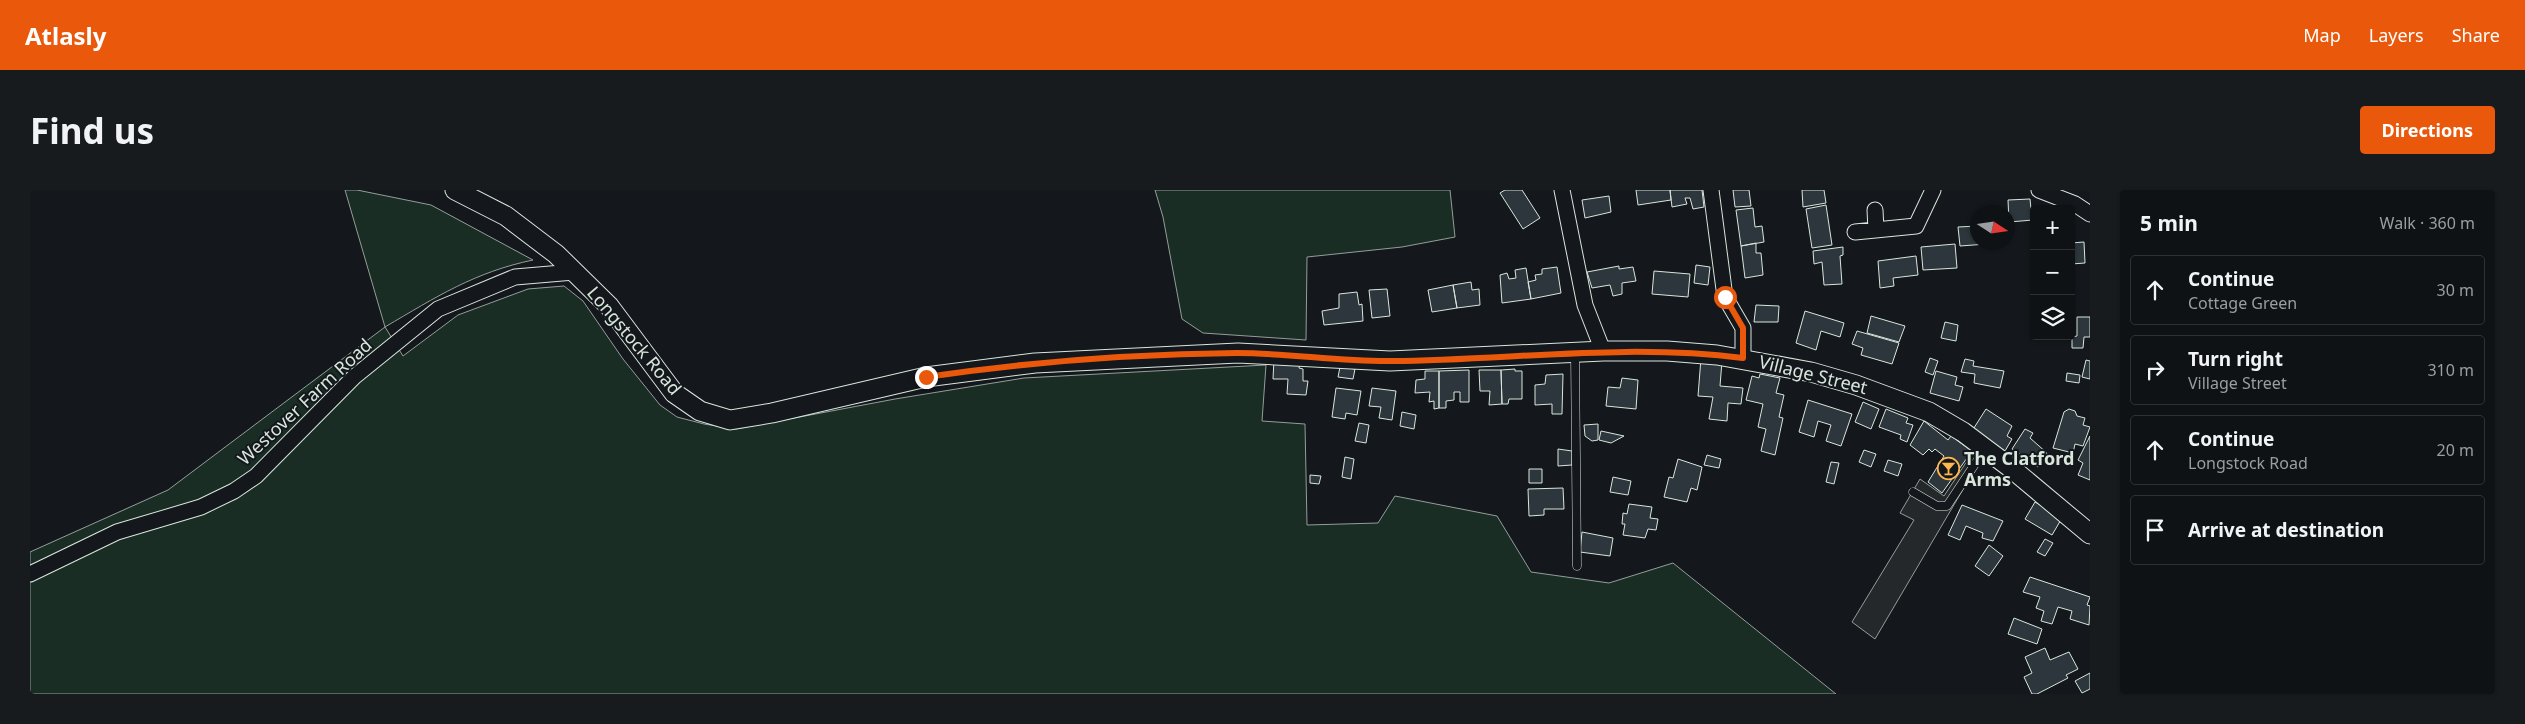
<!DOCTYPE html>
<html lang="en">
<head>
<meta charset="utf-8">
<style>
	:root { --surface:#0f1215; --page:#181b1e; --text:#f1f3f6; --muted:#9b9ea0; --line:#2f3234; --accent:#ea580c }
	body { margin:0; font-family:"Noto Sans",sans-serif; background:var(--page); color:var(--text) }
	.controls { position:absolute; right:15px; top:15px; display:grid; overflow:hidden; border-radius:5px; box-shadow:0 1px 4px #0004 }
	.controls button { width:45px; height:45px; display:grid; place-items:center; padding:0; border:0; border-bottom:1px solid var(--line); background:var(--surface); color:var(--text); font:25px sans-serif }
	.compass { position:absolute; left:1940px; top:15px; width:45px; height:45px; border-radius:50%; background:var(--surface); box-shadow:0 1px 4px #0004; rotate:102deg }
	.stop { position:absolute; width:15px; height:15px; margin:-11px; border:4px solid #ea580c; border-radius:50%; background:#fff }
	.stop.end { background:#ea580c; border-color:#fff; box-shadow:0 1px 5px #0008 }
	.list { margin:0; padding:0; list-style:none }
	h2 { display:flex; justify-content:space-between; align-items:center; height:65px; margin:0; padding:0 20px; font-size:21px }
	h2 small { font-size:16px; font-weight:400; color:var(--muted) }
	.list li { display:grid; grid-template-columns:32px 1fr auto; gap:15px; align-items:center; box-sizing:border-box; height:70px; margin:0 10px 10px; padding:0 10px; border:1px solid var(--line); border-radius:5px }
	.list b { display:block; font-size:19px; white-space:nowrap }
	.list p { margin:0; font-size:16px; white-space:nowrap; color:var(--muted) }
	.list em { font-size:16px; font-style:normal; color:var(--muted) }
	.icon { flex:none; width:28px; height:28px; fill:none; stroke:currentColor; stroke-width:2; stroke-linecap:round; stroke-linejoin:round }
	.map { position:relative; flex:none; width:2060px; height:504px; overflow:hidden; border-radius:5px }
	header { display:flex; align-items:center; gap:30px; box-sizing:border-box; height:70px; padding:0 25px; background:var(--accent); color:#fff }
	header strong { font-size:24px }
	nav { display:flex; gap:28px; margin-inline-start:auto; font-size:18px }
	.intro { display:flex; align-items:center; justify-content:space-between; box-sizing:border-box; height:120px; padding:0 30px }
	h1 { margin:0; font-size:35px }
	.button { padding:12px 22px; border-radius:5px; background:var(--accent); color:#fff; font-size:18px; font-weight:700 }
	main { display:flex; gap:30px; padding:0 30px }
	aside { flex:1; background:var(--surface); border-radius:5px; box-shadow:0 1px 4px #0004 }
	.map>svg:first-child { display:block }
</style>
</head>
<body>
<header>
<strong>Atlasly</strong>
<nav><a>Map</a><a>Layers</a><a>Share</a></nav>
</header>
<div class="intro"><h1>Find us</h1><a class="button">Directions</a></div>
<main>
<div class="map">
<svg width="2060" height="504" viewBox="0 0 2060 504">
	<rect width="100%" height="100%" fill="#14181c"/>
	<path fill="#1a2d24" stroke="#939e99" d="M315,0H327L401,15L503,70C445,82 406,107 355,137L373,166L428,125L498,99L534,96L553,111L593,169L630,215L647,227L674,234L706,239L865,209L994,188L1236,175L1232,231L1275,234L1277,335L1348,333L1365,306L1467,326L1501,382L1579,393L1643,373L1806,504H0V362L138,300L355,137Z
		M1125,0H1420L1425,47L1372,57L1277,67L1276,150L1173,143L1152,129L1133,27Z"/>
	<path fill="#24282b" stroke="#939e99" d="M1939,268L1948,274L1845,449L1822,432L1884,330L1870,323L1890,289L1914,306Z"/>
	<path fill="#2c363c" stroke="#d8e6dc" d="M1475,0H1492L1510,28L1493,39L1470,3Z
		M1606,0H1640L1641,10L1608,15Z
		M1640,0H1672L1674,17L1663,19L1660,8H1655L1657,14L1642,17Z
		M1703,0H1719L1721,16L1705,17Z
		M1772,0H1794L1796,13L1773,17Z
		M1579,6L1581,22L1555,28L1552,10Z
		M2000,9L2001,19H2024H2004V38L2003,30L1979,32L1978,10Z
		M1796,15L1802,55L1782,58L1776,19Z
		M1723,18L1725,37L1732,36L1734,52L1711,56L1706,20Z
		M1948,36V52L1957,54L1930,56L1928,37Z
		M2054,52L2055,73L2041,74V53Z
		M1726,53V63H1731L1733,85L1715,88L1711,56Z
		M1925,54L1927,78L1893,80L1891,57Z
		M1813,57V65L1810,66L1812,94L1794,95L1792,72L1784,74L1783,61Z
		M1886,66L1888,85L1863,88L1864,96L1850,98L1848,71Z
		M1666,75L1680,77L1678,95L1664,93Z
		M1589,76V79L1603,77L1606,91L1592,93V104L1583,106L1580,95L1562,98L1557,82Z
		M1527,77L1531,103L1501,109L1498,92L1506,90L1505,85L1512,84V79Z
		M1496,78L1501,109L1472,113L1470,85L1477,83L1479,89L1486,88L1485,80Z
		M1624,81L1660,84L1658,107L1622,104Z
		M1441,92L1442,100L1449,99L1450,115L1427,118L1423,95Z
		M1423,95L1427,118L1402,122L1398,100Z
		M1357,99L1360,126L1342,128L1339,100Z
		M1327,102L1329,115L1332,114L1333,131L1294,135L1292,121L1309,118V104Z
		M1726,115L1749,116L1748,132H1724Z
		M1775,121L1814,133L1810,147L1791,141L1786,160L1766,153Z
		M1841,126L1875,136L1869,152L1837,143Z
		M2047,127H2060V147H2054L2053,158H2042V147L2047,146Z
		M1915,132L1928,135L1926,151L1911,148Z
		M1827,141L1869,153L1862,174L1831,165L1833,158L1822,154Z
		M1671,168L1692,171L1690,196L1713,198L1711,214L1698,213L1697,231L1679,229L1683,207L1668,206Z
		M1900,168L1908,171L1903,185L1895,182Z
		M1244,169L1270,171L1269,178L1273,179V191H1278L1276,205L1257,204L1258,189H1243Z
		M1935,169L1944,171L1943,176L1974,181L1970,198L1944,193L1945,184L1931,182Z
		M2056,170L2060,171V189L2052,187Z
		M1310,177L1325,179L1323,189L1308,187Z
		M1485,179V181H1492V209H1479L1478,214H1472L1471,180Z
		M1439,180V212H1430V202H1424V210L1416,211V218H1409V181Z
		M1449,180H1471L1472,214L1459,215L1460,201H1450Z
		M1395,181H1409V218L1404,219V211L1399,212L1400,202L1385,203L1386,190L1395,189Z
		M1906,181L1927,187L1925,195L1933,197L1929,211L1900,203Z
		M2037,183L2050,185L2049,193L2036,191Z
		M1533,184L1532,224H1522V214L1505,215V195L1515,194L1516,185Z
		M1730,184L1750,188L1746,203L1754,205L1749,227L1753,228L1745,265L1731,261L1736,239L1728,237L1733,214L1716,210L1722,186L1729,188Z
		M1592,188L1608,190L1606,219L1576,216L1578,197L1590,198Z
		M1306,198L1331,201L1327,225L1316,223L1315,229L1302,227Z
		M1342,198L1366,201L1362,230L1349,228L1351,217L1339,216Z
		M1778,210L1822,224L1811,256L1796,251L1801,235L1788,231L1784,247L1769,242Z
		M1833,212L1849,219L1841,239L1825,232Z
		M1856,219L1878,228L1876,233L1883,235L1877,252L1870,249L1871,245L1849,237Z
		M1956,219L1982,236L1977,246L1982,249L1975,261L1942,241Z
		M2039,219L2045,221L2047,226L2055,228L2053,235L2060,237L2053,256L2045,254L2043,263L2023,258L2034,222Z
		M1372,222L1386,225L1384,239L1370,236Z
		M1894,231L1918,250L1921,246L1942,261L1912,303L1898,292L1914,266L1905,259L1902,262L1899,259L1893,265L1880,255Z
		M1329,233L1339,235L1336,253L1325,251Z
		M1568,234V250L1562,251L1555,246L1554,235Z
		M1995,239L2003,243L2000,248L2017,263L2008,277L1982,259Z
		M1571,241L1594,246L1581,253L1569,250Z
		M2060,246V290L2048,285L2053,273L2048,270Z
		M1528,259L1542,261V275L1528,276Z
		M1834,260L1846,264L1841,277L1829,272Z
		M1677,265L1691,269L1689,278L1674,275Z
		M1315,267L1324,269L1321,289L1312,287Z
		M1648,269L1672,277L1667,300L1661,298L1657,312L1634,307L1639,287L1643,288Z
		M1858,270L1872,274L1868,286L1854,281Z
		M1801,272L1809,273L1804,294L1796,292Z
		M1499,279H1512V293H1499Z
		M1280,285L1291,286L1289,294L1280,293Z
		M1583,287L1601,291L1598,305L1580,302Z
		M1533,298L1534,319H1514V325L1499,326L1498,299Z
		M2005,312L2032,328L2022,345L1995,329Z
		M1599,314L1622,317L1620,328L1628,329L1626,340L1618,339L1615,348L1593,345L1595,334H1592L1593,323L1597,324Z
		M1932,315L1973,331L1963,351L1952,348L1953,343L1936,336L1930,350L1918,345Z
		M1552,342L1583,348L1580,366L1550,362Z
		M2015,349L2023,353L2015,366L2007,362Z
		M1959,355L1973,366L1959,386L1945,376Z
		M2000,387L2060,407L2057,415L2060,416L2059,435L2040,429L2042,421L2028,417L2022,434L2011,431L2014,421L2006,418L2010,407L1993,402Z
		M1984,428L2012,439L2007,454L1978,444Z
		M2015,458L2020,470L2039,462L2048,479L2036,485L2038,488L2007,504H2002L1994,487L2002,483L1995,467Z
		M2060,483V499L2052,503L2045,491Z"/>
	<g fill="none" stroke-linecap="round" stroke-linejoin="round">
		<defs>
			<path id="service" d="M1545,163L1547,376
				M1883,302L1907,316H1917L1955,259"/>
			<path id="minor" d="M1532,0L1555,115L1573,161
				M1681,0L1695,107L1713,138V168
				M2009,0L2045,14L2060,24
				M1845,20L1846,40
				M1825,42L1886,36L1903,0
				M0,384L87,342L171,317L204,301L226,286L324,187L408,119L485,87L544,82"/>
			<path id="tertiary" d="M425,0L476,26L526,64L579,116L644,203L670,221L700,230L742,223L896,187L1005,173L1208,163L1360,171L1573,161H1637L1687,165L1781,182L1826,195L1899,222L1933,242L1981,278L2060,344"/>
		</defs>
		<use href="#service" stroke="#d8e6dc" stroke-width="9"/>
		<use href="#minor" stroke="#d8e6dc" stroke-width="17"/>
		<use href="#tertiary" stroke="#d8e6dc" stroke-width="21"/>
		<use href="#service" stroke="#14181c" stroke-width="8"/>
		<use href="#minor" stroke="#14181c" stroke-width="15"/>
		<use href="#tertiary" stroke="#14181c" stroke-width="19"/>
	</g>
	<g fill="none" stroke-linecap="round" stroke-linejoin="round">
		<path stroke="#ea580c" stroke-width="6" d="M896,187C998,172 1103,164 1207,163C1259,163 1311,172 1363,171C1480,170 1596,153 1713,168V138L1695,107"/>
	</g>
	<defs>
		<symbol id="bar-ring" viewBox="-11 -11 22 22"><circle r="9.5" fill="#14181c" stroke="#ffb74d" stroke-width="1.5"/><path d="M-6-5H6L.8 .8V4.5H3.5V6h-7V4.5H-.8V.8Z" fill="#ffb74d"/></symbol>
	</defs>
	<g fill-rule="evenodd">
		<use href="#bar-ring" x="1906" y="266" width="25" height="25"/>
	</g>
	<g text-anchor="middle" stroke-width="4" stroke-linejoin="round" paint-order="stroke">
		<g font-size="18" fill="#d8e6dc" stroke="#14181c">
			<text transform="translate(604 151) rotate(50)" y="6">Longstock Road</text>
			<text transform="translate(1783 185) rotate(14)" y="6">Village Street</text>
			<text transform="translate(275 212) rotate(-43)" y="6">Westover Farm Road</text>
		</g>
		<g font-size="18" font-weight="bold" fill="#d8e6dc" stroke="#14181c" text-anchor="start">
			<text x="1934" y="275">The Clatford<tspan x="1934" dy="21">Arms</tspan></text>
		</g>
	</g>
</svg>
<div class="controls">
<button>+</button>
<button>−</button>
<button><svg class="icon" aria-label="layers" viewBox="0 0 24 24"><path d="M12 4l9 5-9 5-9-5zM3 14l9 5 9-5"/></svg></button>
</div>
<svg class="compass" viewBox="-18 -18 36 36"><path d="M0-13l5 13h-10z" fill="#e53935"/><path d="M0 13l5-13h-10z" fill="#9b9ea0"/></svg>
<div class="stop" style="left:1695px;top:107px"></div>
<div class="stop end" style="left:896px;top:187px"></div>
</div>
<aside>
<h2>5 min<small>Walk · 360 m</small></h2>
<ul class="list">
<li><svg class="icon" aria-label="ahead" viewBox="0 0 24 24"><path d="M12 20V5M6 11l6-6 6 6"/></svg><div><b>Continue</b><p>Cottage Green</p></div><em>30 m</em></li>
<li><svg class="icon" aria-label="right" viewBox="0 0 24 24"><path d="M7 20v-9h11M14 6l5 5-5 5"/></svg><div><b>Turn right</b><p>Village Street</p></div><em>310 m</em></li>
<li><svg class="icon" aria-label="ahead" viewBox="0 0 24 24"><path d="M12 20V5M6 11l6-6 6 6"/></svg><div><b>Continue</b><p>Longstock Road</p></div><em>20 m</em></li>
<li><svg class="icon" aria-label="arrive" viewBox="0 0 24 24"><path d="M6 21V4h12l-3 4 3 4H6"/></svg><div><b>Arrive at destination</b></div></li>
</ul>
</aside>
</main>
</body>
</html>
